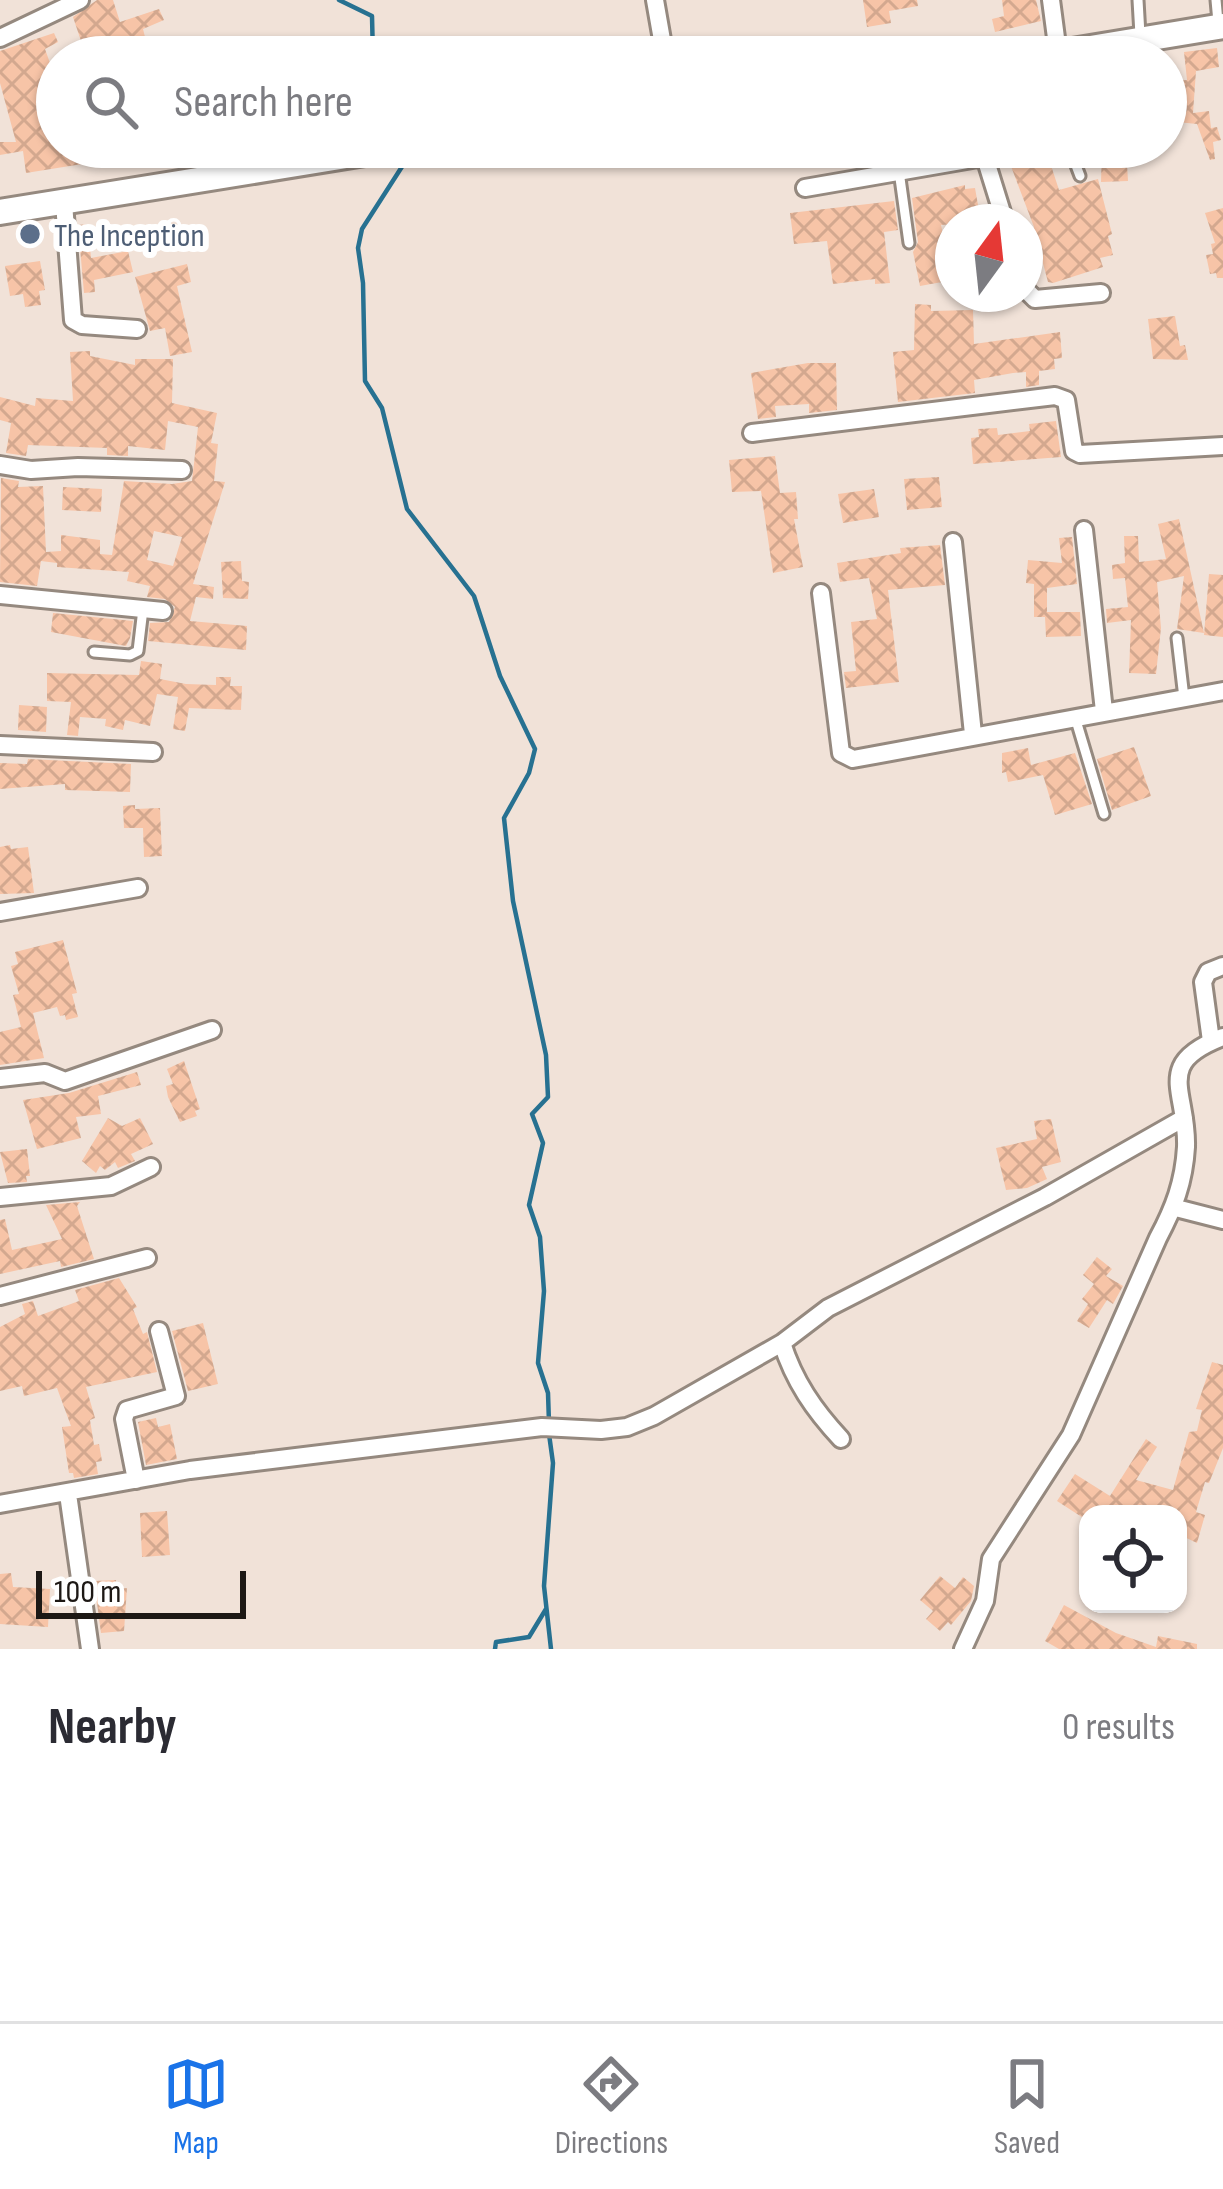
<!DOCTYPE html>
<html lang="en">
<head>
<meta charset="utf-8">
<style>
	:root { --surface:#fff; --page:#f7f7f7; --text:#2b2b33; --muted:#7c7c81; --line:#e1e1e2; --accent:#1a73e8 }
	body { margin:0; font-family:"Sofia Sans Condensed",sans-serif; background:var(--page); color:var(--text) }
	.controls { position:absolute; right:36px; bottom:36px; display:grid; overflow:hidden; border-radius:24px; box-shadow:0 3px 9px #0004 }
	.controls button { width:108px; height:108px; display:grid; place-items:center; padding:0; border:0; border-bottom:3px solid var(--line); background:var(--surface); color:var(--text); font:60px sans-serif }
	.compass { position:absolute; left:935px; top:204px; width:108px; height:108px; border-radius:50%; background:var(--surface); box-shadow:0 3px 9px #0004; rotate:15deg }
	.scale { position:absolute; left:36px; bottom:30px; width:210px; box-sizing:border-box; padding-left:12px; border:6px solid #1d1815; border-top:0; font-size:33px; line-height:42px; white-space:nowrap; color:#1d1815; -webkit-text-stroke:9px #fff; paint-order:stroke }
	.list { margin:0; padding:0; list-style:none }
	h2 { display:flex; justify-content:space-between; align-items:center; height:156px; margin:0; padding:0 48px; font-size:51px }
	h2 small { font-size:39px; font-weight:400; color:var(--muted) }
	.icon { flex:none; width:66px; height:66px; fill:none; stroke:currentColor; stroke-width:2; stroke-linecap:round; stroke-linejoin:round }
	.map { position:relative; flex:none; width:1223px; height:1649px; overflow:hidden }
	.search { position:absolute; background:var(--surface); box-shadow:0 3px 9px #0004; left:36px; right:36px; top:36px; height:132px; display:flex; align-items:center; gap:30px; box-sizing:border-box; padding:0 42px; border-radius:66px; color:var(--muted); font-size:45px }
	.sheet { height:372px; background:var(--surface) }
	nav { display:flex; justify-content:space-around; align-items:center; box-sizing:border-box; height:168px; border-top:3px solid var(--line); background:var(--surface); font-size:33px; color:var(--muted) }
	nav a { display:grid; justify-items:center; gap:6px }
	nav .on { color:var(--accent) }
	.map>svg:first-child { display:block }
</style>
</head>
<body>
<div class="map">
<svg width="1223" height="1649" viewBox="0 0 1223 1649">
	<defs>
		<pattern id="building-cross-hatch" width="8" height="8" patternUnits="userSpaceOnUse" patternTransform="scale(3)"><rect width="8" height="8" fill="#f7c4a7"/><path d="M0 0l8 8M0 8l8-8" fill="none" stroke="#d3a88f"/></pattern>
	</defs>
	<rect width="100%" height="100%" fill="#f1e2d8"/>
	<g fill="none" stroke-linecap="round" stroke-linejoin="round">
		<path stroke="#277191" stroke-width="4.5" d="M339,0L372,16L373,57
			M405,162L362,229L358,248L363,283L365,381L382,408L407,509L474,596L500,676L535,749L529,773L504,818L513,901L546,1055L548,1097L532,1114L543,1143L529,1205L540,1237L544,1291L538,1363L548,1393L549,1423
			M549,1434L553,1463L544,1586L551,1649
			M495,1649L496,1642L529,1637L546,1609"/>
	</g>
	<path fill="url(#building-cross-hatch)" fill-rule="evenodd" d="M97,0H113L120,22L159,9L164,20L143,29L145,37L85,53L73,17Z
		M863,0H917L918,6L889,11L891,23L867,27Z
		M1002,0H1036L1041,21L995,32L992,19L1004,16Z
		M54,33L58,42L45,49L57,83V147H150L151,153L26,173L23,151L0,155V142H16L0,83V51Z
		M1217,48L1219,67L1196,71L1193,113L1209,111L1211,128L1217,127L1221,140L1213,142L1215,159L1210,160L1197,124L1167,121V116L1175,115L1176,96L1166,94L1169,81L1187,80L1184,52Z
		M1019,147H1045L1059,190L1098,179L1112,234L1108,236L1113,255L1100,258L1103,267L1053,283L1048,282L1038,245L1025,250V238L1033,235L1034,227L1009,161V150Z
		M1102,147H1126L1128,181L1101,182Z
		M965,185V189L975,188L981,222L941,225L953,280L920,286L913,252L918,242L912,198Z
		M894,201L898,230L884,232L890,283L875,284V279L833,284L827,241L794,244L790,213Z
		M1223,208V278H1217L1216,273L1210,274L1206,255L1213,254L1211,244L1215,243L1205,213Z
		M88,224L91,258L128,251L133,272L94,280L95,292L84,293L78,225Z
		M40,261L45,290L39,291L41,305L25,307L23,294L10,296L5,266Z
		M187,264L191,282L177,286L192,352L170,356L165,328L150,331L135,277Z
		M915,304L931,305V311L973,310L974,344L1060,332L1062,358L1054,359L1055,369L1039,371V385L1026,387V372L1013,373L974,380L975,393L898,402L893,352L914,350Z
		M1175,316L1180,346L1185,345L1188,360L1153,359L1148,319Z
		M90,351V356L135,365V359H173L172,403L217,413L211,443L218,444L214,481L225,482L193,584L214,587L213,599L196,597L190,621L247,626L246,650L148,641L150,623L169,622L175,607L165,599L147,597L150,586L127,581L129,572L57,567V563L41,561L37,586L0,582L1,478L19,481L18,487L43,486L46,552L61,551V535L100,540V554L112,555L124,481L172,484L192,481L198,427L168,421L165,450L128,446V456L107,455V448L28,445L26,456L6,453L11,423L0,420V397L35,406L36,398L73,401L70,352ZM154,531L182,537L173,566L147,560Z
		M808,363H836L837,410L809,413V404L775,406L776,417L758,419L751,373Z
		M1056,421L1061,457L973,464L971,438L979,437L978,429L997,428L998,435L1030,431L1029,424Z
		M775,456L780,493L796,492L798,519H794L803,567L773,573L761,491L732,492L729,460Z
		M939,477L942,507L907,510L904,479Z
		M63,487L102,489L101,512L62,510Z
		M874,489L879,517L843,523L838,494Z
		M1179,519L1204,633L1177,629L1184,576L1157,582L1161,628L1156,674L1129,673L1131,620L1107,623L1106,609L1128,607L1125,578L1113,579L1112,565L1125,563L1124,536H1138L1139,562L1166,559L1158,524Z
		M1072,537L1077,584L1047,588V612H1080L1081,636L1046,637L1045,617H1034V584L1026,583L1028,560L1062,563L1059,538Z
		M940,545L945,585L888,590L899,682L846,688L844,672L856,671L851,622L877,619L869,578L840,582L837,563L901,553L900,548Z
		M241,561L242,581L249,582L248,599L223,598L221,562Z
		M1209,574L1223,575V637L1204,635Z
		M53,613L133,621L130,638L126,646L51,632Z
		M141,661L162,664L160,679L186,684L216,685V677H231L230,686H242L241,710L189,708L185,731L173,729L178,697L157,694L150,726L125,720L123,730L105,726L106,719L80,717L78,736L67,735L71,702L47,701V673L139,675Z
		M19,705L47,707L46,732L18,730Z
		M1134,747L1151,796L1112,810L1097,759Z
		M1028,748L1031,765L1075,753L1092,804L1055,815L1043,775L1008,782L1006,772L1002,773V753Z
		M28,759L131,764L130,792L65,790V784L0,789V763L27,764Z
		M135,805V809L160,808L162,856L144,857L143,828H124L123,806Z
		M10,845L11,849L28,847L34,893L0,894V847Z
		M63,940L77,993L72,994L78,1017L66,1020L65,1015L60,1016L57,1007L33,1013L44,1058L0,1065V1032L21,1027L13,995L19,994L11,966L18,964L15,952Z
		M184,1061L200,1109L195,1111L197,1116L180,1122L168,1097L166,1086L173,1084L167,1069Z
		M137,1072L141,1085L98,1096L101,1114L76,1117L81,1138L37,1149L23,1100L69,1093Z
		M108,1118L122,1126L140,1118L153,1144L131,1154L135,1161L118,1168L115,1162L105,1170L100,1166L96,1173L82,1161Z
		M1051,1119L1061,1162L1042,1167L1047,1179L1027,1188L1006,1190L996,1148L1037,1139L1034,1121Z
		M27,1149L30,1176H26L27,1182L8,1183L0,1152Z
		M80,1202L77,1206L94,1259L61,1267L60,1261L0,1274V1220L5,1219L12,1250L62,1239L46,1205Z
		M1097,1257L1112,1269L1106,1276L1123,1286L1113,1304L1107,1300L1089,1328L1077,1321L1088,1304L1082,1299L1094,1284L1083,1275Z
		M119,1278L137,1307L133,1309L143,1334L147,1332L157,1372L86,1387L95,1418L90,1420L94,1445L99,1444L102,1461L96,1462L98,1474L74,1478L73,1473H69L62,1427L71,1426L57,1388L24,1396L22,1386L0,1391V1327L25,1314L22,1304L33,1301L38,1316L79,1301L75,1290Z
		M203,1323L218,1384L188,1391L172,1331Z
		M1212,1362L1223,1365V1448L1209,1483L1205,1482L1196,1512L1205,1515L1197,1543L1178,1534V1514H1088V1521L1057,1501L1075,1474L1110,1496L1146,1439L1157,1447L1136,1480L1173,1490L1189,1432L1197,1431L1202,1410L1196,1409Z
		M156,1418L158,1427L170,1424L177,1459L146,1465L138,1422Z
		M167,1511L170,1555L142,1557L140,1513Z
		M11,1573L13,1587L50,1589L48,1627L0,1624V1574Z
		M940,1576L955,1588L963,1577L974,1586L971,1601L951,1625L948,1622L940,1631L926,1619L933,1611L920,1600Z
		M116,1580L117,1589L127,1588L124,1631L101,1633L94,1581Z
		M1064,1605L1116,1633L1156,1647L1158,1636L1197,1644V1649H1059L1045,1641Z"/>
	<g fill="none" stroke-linecap="round" stroke-linejoin="round">
		<defs>
			<path id="service" d="M1138,0L1140,35
				M1216,0L1218,22
				M1069,147L1080,176
				M899,171L909,243
				M1177,638L1184,698
				M94,652L130,655L138,651L143,609
				M1075,717L1104,814"/>
			<path id="minor" d="M655,0L665,57
				M1051,0L1058,53
				M0,38L80,0
				M982,148L1005,222
				M805,188L984,157
				M64,203L73,320L82,325L137,329
				M1025,289L1035,299L1101,293
				M752,433L1055,396L1066,400L1074,451L1080,454L1223,446
				M0,465L31,470L78,467L182,470
				M1084,530L1104,711
				M953,542L973,734
				M821,593L841,753L853,759L1223,691
				M0,595L163,611
				M0,745L153,752
				M0,912L138,888
				M1211,1041L1203,982L1208,972L1223,966
				M0,1078L45,1073L65,1081L212,1030
				M0,1197L111,1186L151,1167
				M1176,1208L1223,1220
				M0,1296L147,1258
				M841,1439C814,1410 794,1381 782,1343L828,1308L1045,1197L1184,1118
				M136,1480L124,1419L127,1410L176,1396L159,1331
				M68,1494L90,1649
				M0,1504L190,1470L542,1427L601,1430L627,1427L654,1416L782,1343
				M963,1649L985,1601L991,1559L1071,1435L1158,1238C1174,1208 1184,1182 1186,1147C1188,1091 1152,1064 1223,1037"/>
			<path id="secondary" d="M1036,57L1223,26
				M0,212L402,147"/>
		</defs>
		<use href="#service" stroke="#95897f" stroke-width="15"/>
		<use href="#minor" stroke="#95897f" stroke-width="22"/>
		<use href="#secondary" stroke="#95897f" stroke-width="30"/>
		<use href="#service" stroke="#fff" stroke-width="9"/>
		<use href="#minor" stroke="#fff" stroke-width="16"/>
		<use href="#secondary" stroke="#fff" stroke-width="24"/>
	</g>
	<circle fill="#5c6f8a" stroke="#fff" stroke-width="4.5" cx="30" cy="234" r="12"/>
	<g text-anchor="middle" stroke-width="12" stroke-linejoin="round" paint-order="stroke">
		<g font-size="33" fill="#4e5e75" stroke="#fff" text-anchor="start">
			<text x="54" y="246">The Inception</text>
		</g>
	</g>
</svg>
<div class="controls">
<button><svg class="icon" aria-label="locate" viewBox="0 0 24 24"><circle cx="12" cy="12" r="6"/><path d="M12 2v4M12 18v4M2 12h4M18 12h4"/></svg></button>
</div>
<svg class="compass" viewBox="-18 -18 36 36"><path d="M0-13l5 13h-10z" fill="#e53935"/><path d="M0 13l5-13h-10z" fill="#7c7c81"/></svg>
<div class="scale">100 m</div>
<div class="search"><svg class="icon" aria-label="search" viewBox="0 0 24 24"><circle cx="10" cy="10" r="6"/><path d="M15 15l6 6"/></svg>Search here</div>
</div>
<section class="sheet">
<h2>Nearby<small>0 results</small></h2>
<ul class="list">
</ul>
</section>
<nav>
<a class="on"><svg class="icon" aria-label="map" viewBox="0 0 24 24"><path d="M3 6l6-2 6 2 6-2v14l-6 2-6-2-6 2zM9 4v14M15 6v14"/></svg>Map</a>
<a><svg class="icon" aria-label="directions" viewBox="0 0 24 24"><path d="M12 3l9 9-9 9-9-9zM9 14v-3h6M13 9l2 2-2 2"/></svg>Directions</a>
<a><svg class="icon" aria-label="saved" viewBox="0 0 24 24"><path d="M7 4h10v16l-5-4-5 4z"/></svg>Saved</a>
</nav>
</body>
</html>
